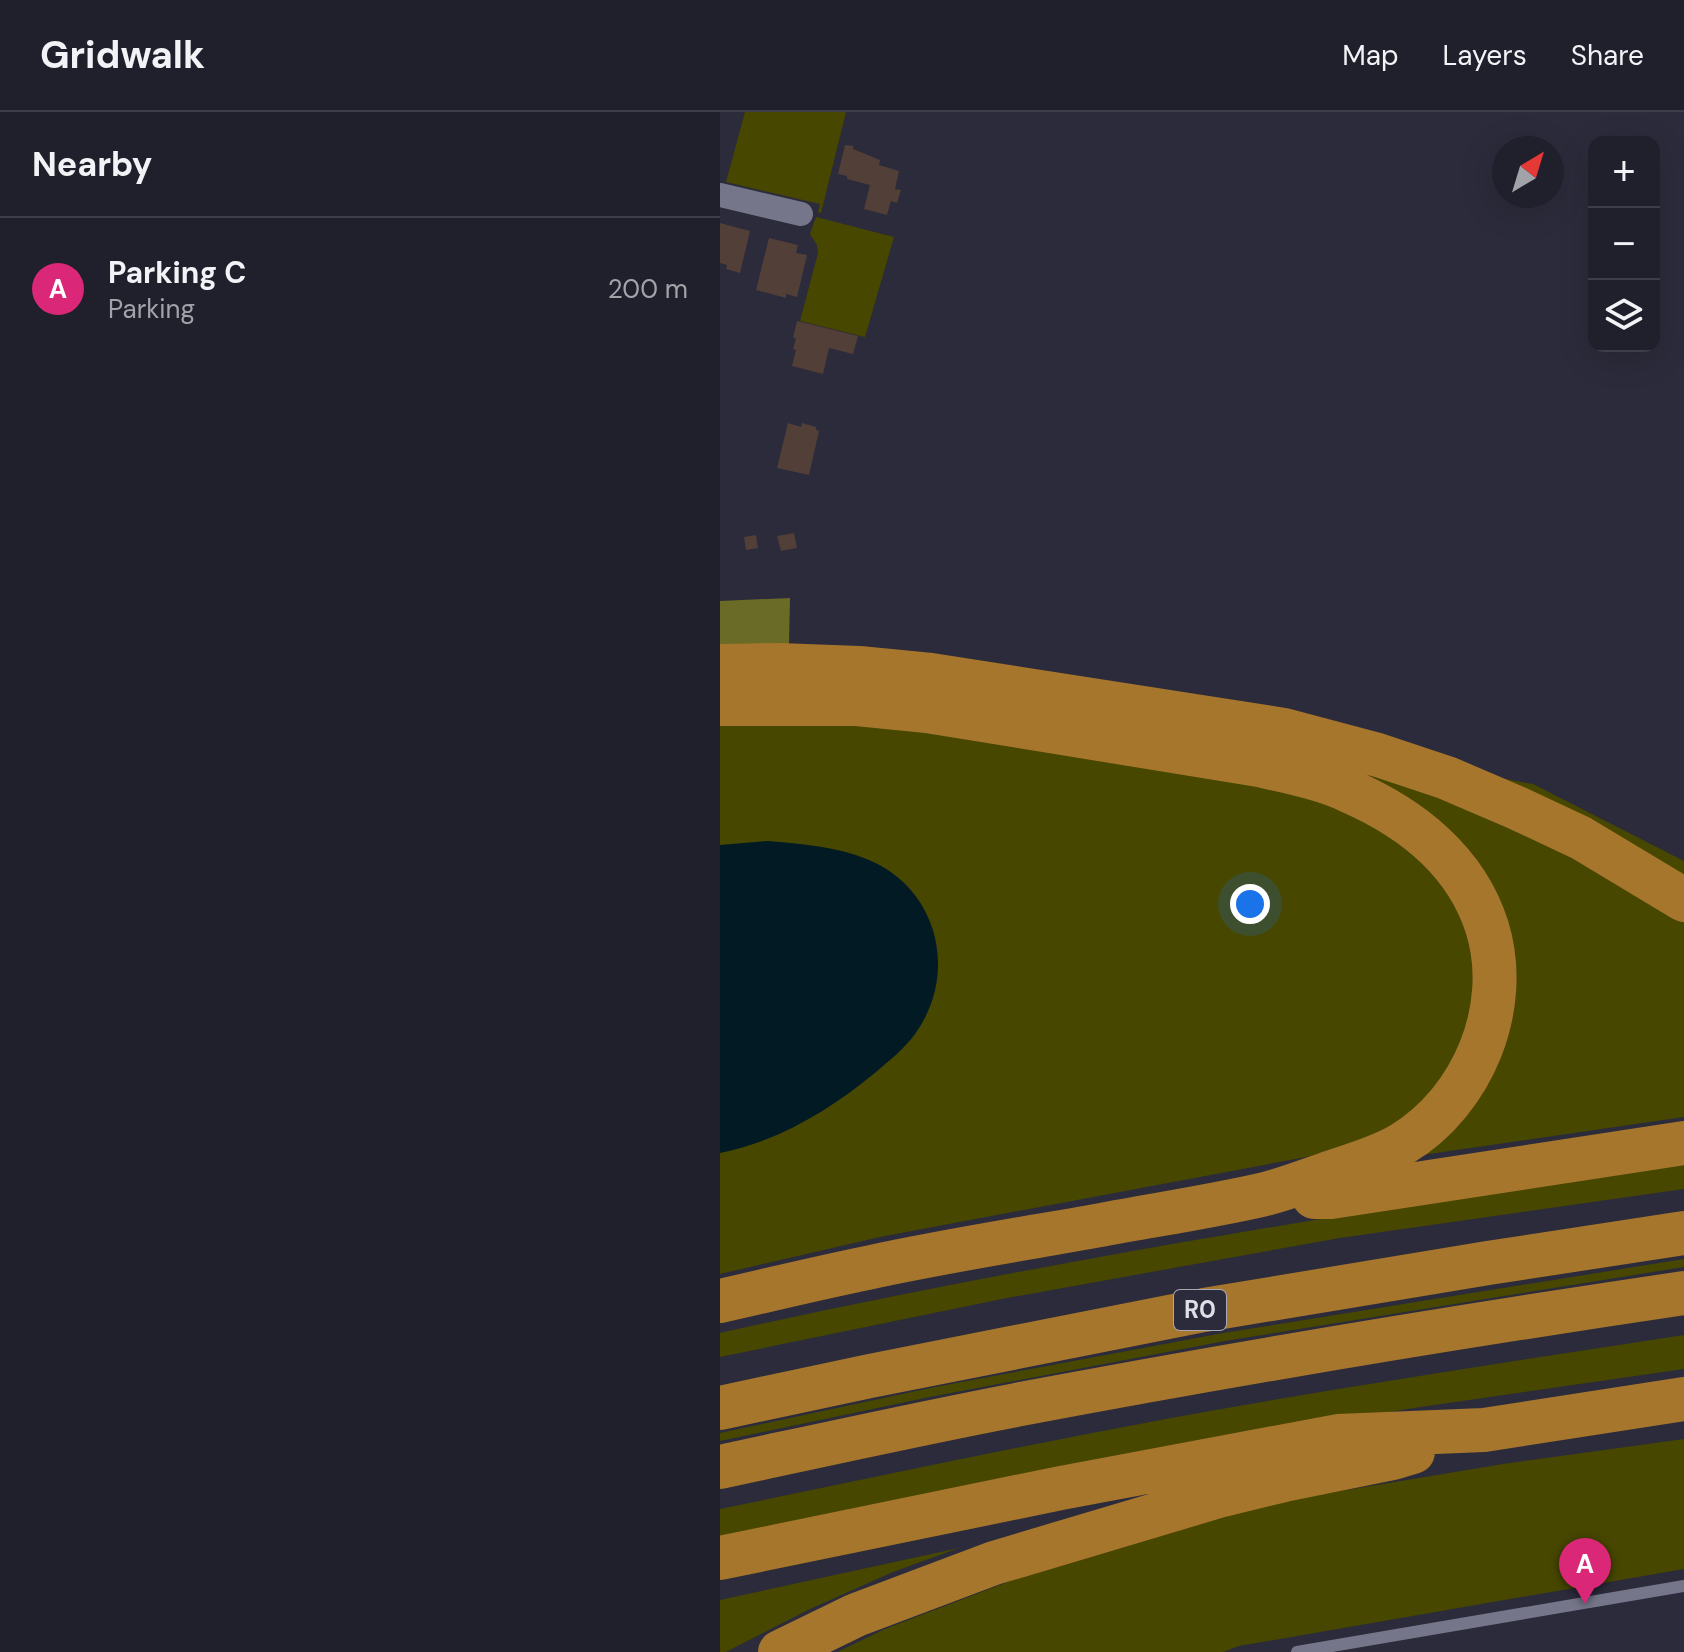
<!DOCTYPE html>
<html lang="en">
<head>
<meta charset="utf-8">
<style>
	:root { --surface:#20202c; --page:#282834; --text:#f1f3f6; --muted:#a2a3a9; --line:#3d3e48; --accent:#db2777 }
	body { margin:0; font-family:"DM Sans",sans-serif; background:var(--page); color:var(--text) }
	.controls { position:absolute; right:24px; top:24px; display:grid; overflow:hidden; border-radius:16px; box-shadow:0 8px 32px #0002 }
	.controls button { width:72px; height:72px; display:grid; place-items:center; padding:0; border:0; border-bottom:2px solid var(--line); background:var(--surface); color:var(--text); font:40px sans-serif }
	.compass { position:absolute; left:772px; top:24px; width:72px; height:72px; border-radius:50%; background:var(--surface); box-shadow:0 8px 32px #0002; rotate:38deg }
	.you { position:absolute; left:530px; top:792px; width:28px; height:28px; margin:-20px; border:6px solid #fff; border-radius:50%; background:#1a73e8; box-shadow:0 0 0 12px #1a73e833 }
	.badge { display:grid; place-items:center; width:52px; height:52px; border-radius:50%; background:var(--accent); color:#fff; font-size:26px; font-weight:700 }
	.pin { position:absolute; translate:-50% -66px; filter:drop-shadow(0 2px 4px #0008) }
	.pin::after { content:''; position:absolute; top:42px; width:28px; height:24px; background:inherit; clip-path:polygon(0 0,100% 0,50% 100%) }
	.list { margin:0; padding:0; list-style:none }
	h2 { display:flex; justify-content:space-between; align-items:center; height:104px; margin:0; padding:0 32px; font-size:34px }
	h2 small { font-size:26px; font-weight:400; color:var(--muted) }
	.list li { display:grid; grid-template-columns:52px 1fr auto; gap:24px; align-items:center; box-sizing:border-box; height:144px; padding:0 32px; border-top:2px solid var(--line) }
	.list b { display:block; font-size:30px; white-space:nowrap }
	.list p { margin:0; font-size:26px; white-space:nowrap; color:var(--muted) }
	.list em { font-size:26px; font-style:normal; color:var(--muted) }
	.icon { flex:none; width:44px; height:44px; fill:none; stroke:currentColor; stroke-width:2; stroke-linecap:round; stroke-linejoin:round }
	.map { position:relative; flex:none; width:964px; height:1540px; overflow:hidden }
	header { display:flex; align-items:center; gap:48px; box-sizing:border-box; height:112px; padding:0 40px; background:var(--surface); border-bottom:2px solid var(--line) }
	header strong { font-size:38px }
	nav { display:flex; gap:44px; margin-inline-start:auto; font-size:28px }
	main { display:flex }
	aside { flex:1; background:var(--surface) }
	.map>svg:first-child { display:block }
</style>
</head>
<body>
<header>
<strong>Gridwalk</strong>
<nav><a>Map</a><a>Layers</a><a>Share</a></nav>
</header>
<main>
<aside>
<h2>Nearby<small></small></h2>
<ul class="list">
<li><span class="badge">A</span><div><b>Parking C</b><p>Parking</p></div><em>200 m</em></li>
</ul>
</aside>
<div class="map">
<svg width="964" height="1540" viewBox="0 0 964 1540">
	<rect width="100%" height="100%" fill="#2b2b3b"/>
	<path fill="#474700" d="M25,0H126L101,101L98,100L100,92L6,70Z
		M96,105L174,125L145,225L80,209L98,141L97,133L90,122Z
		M146,609L553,676L648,701L717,755L744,793L756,863V887L728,963L674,1017L597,1043L160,1125L0,1162V612Z
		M623,652L685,670L797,716L964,808V1005L695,1044L784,818Z
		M752,661L813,672L964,749V769Z
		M964,1050V1077L620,1126L287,1186L0,1245V1221C319,1150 641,1099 964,1050Z
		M964,1147V1155L505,1229L205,1286L0,1329V1321L215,1275L503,1221Z
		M964,1223V1257L687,1297L576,1317L0,1430V1397C150,1366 300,1334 451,1306C621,1275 793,1249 964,1223Z
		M964,1327V1457L519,1534L503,1540H117L165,1517L298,1466L548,1391L783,1352Z
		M239,1436L173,1460L90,1497L6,1540H0V1488Z"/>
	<path fill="#696b26" d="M70,486L69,532L0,540V489Z"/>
	<path fill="#021a23" d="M47,729C82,732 116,734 149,748C218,777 239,861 195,922C184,937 170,948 156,960C110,998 59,1029 0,1041V733Z"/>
	<path fill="#523f38" d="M125,33L133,34V37L160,48L159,53L179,59L175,77L181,78L177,91L171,89L167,103L144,97L150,73L127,67V64L118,62Z
		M0,111L30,119L20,161L6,157L7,153L0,151Z
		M49,126L78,133L76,141L87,143L77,185L66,182V186L36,178Z
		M77,209L138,224L133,242L109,236L103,262L72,254L76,238L73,237L76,226H73Z
		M68,311L81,315L82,311L96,315V318L99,319L89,363L57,356Z
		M74,421L77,436L61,439L57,424Z
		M36,423L38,436L26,438L24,425Z"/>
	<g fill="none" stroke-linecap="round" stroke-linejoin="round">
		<path stroke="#757689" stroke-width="12" d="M577,1540L964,1474"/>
		<path stroke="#757689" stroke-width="24" d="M0,83L81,102"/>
		<path stroke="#a6762c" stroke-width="44" d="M0,554L59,553L139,556L211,563L564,618L658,643L727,666L797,696L861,726L964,788
			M0,592H137L207,599L539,653C569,660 601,666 629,679C691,706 746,749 767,815C792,895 753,989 682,1032C659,1046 631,1053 606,1062C585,1069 563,1078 541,1083C488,1095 434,1103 381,1113C303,1127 224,1139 147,1156C98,1166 49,1178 0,1189
			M594,1085H611L964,1031
			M0,1296L150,1264L484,1198L768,1151L964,1121
			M0,1355C98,1334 197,1312 296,1293C518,1251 741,1214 964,1181
			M0,1446L341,1376L618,1324L764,1318L964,1287
			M60,1540L136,1503L274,1451L502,1383L564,1368L673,1346L693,1340"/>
	</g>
	<g text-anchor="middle" stroke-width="6" stroke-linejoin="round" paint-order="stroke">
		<rect fill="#2b2b3b" stroke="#a8a8b5" stroke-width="2" x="454" y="1178" width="52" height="40" rx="6"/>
		<g font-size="24" font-weight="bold" fill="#dedee9">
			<text x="480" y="1206">R0</text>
		</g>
	</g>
</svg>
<div class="controls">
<button>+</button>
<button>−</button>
<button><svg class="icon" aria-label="layers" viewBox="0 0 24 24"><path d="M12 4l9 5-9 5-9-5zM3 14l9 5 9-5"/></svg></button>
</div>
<svg class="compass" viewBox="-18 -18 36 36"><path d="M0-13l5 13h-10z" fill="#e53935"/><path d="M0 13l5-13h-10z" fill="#a2a3a9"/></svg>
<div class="you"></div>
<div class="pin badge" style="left:865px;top:1492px">A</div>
</div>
</main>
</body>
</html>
